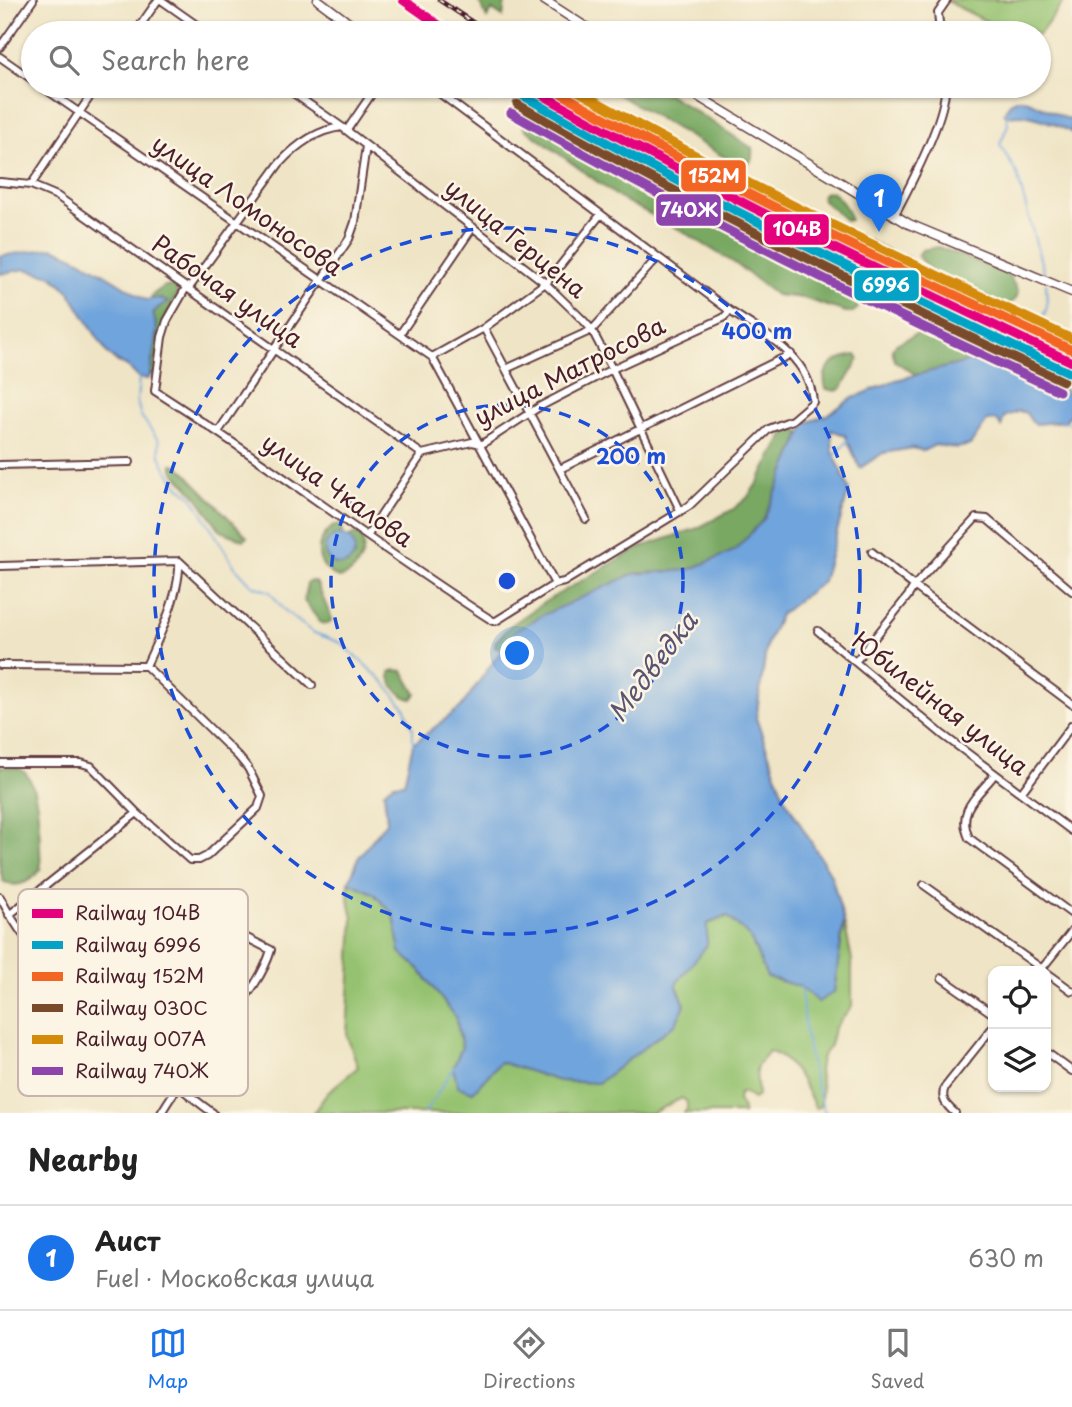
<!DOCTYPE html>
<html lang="en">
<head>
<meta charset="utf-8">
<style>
	:root { --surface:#fff; --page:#f2f2f2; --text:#222; --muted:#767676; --line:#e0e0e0; --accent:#1a73e8 }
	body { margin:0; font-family:"Playpen Sans",sans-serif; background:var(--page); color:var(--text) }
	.controls { position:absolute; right:21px; bottom:21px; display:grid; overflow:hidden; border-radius:14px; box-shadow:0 2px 5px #0004 }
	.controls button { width:63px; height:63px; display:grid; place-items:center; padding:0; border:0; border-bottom:2px solid var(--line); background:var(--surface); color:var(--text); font:35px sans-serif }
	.you { position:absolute; left:518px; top:654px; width:24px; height:24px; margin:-18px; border:5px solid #fff; border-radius:50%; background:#1a73e8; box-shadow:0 0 0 10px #1a73e833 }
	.badge { display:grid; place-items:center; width:46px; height:46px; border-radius:50%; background:var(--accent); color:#fff; font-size:23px; font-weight:700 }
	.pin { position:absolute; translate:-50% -58px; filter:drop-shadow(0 2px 4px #0008) }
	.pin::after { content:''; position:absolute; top:37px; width:24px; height:21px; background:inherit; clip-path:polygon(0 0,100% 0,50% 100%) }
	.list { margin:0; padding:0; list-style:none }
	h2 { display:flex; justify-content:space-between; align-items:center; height:91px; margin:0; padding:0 28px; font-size:30px }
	h2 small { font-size:23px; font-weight:400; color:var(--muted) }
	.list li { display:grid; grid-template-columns:46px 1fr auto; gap:21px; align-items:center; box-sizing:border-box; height:105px; padding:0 28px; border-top:2px solid var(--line) }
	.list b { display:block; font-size:26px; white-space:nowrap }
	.list p { margin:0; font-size:23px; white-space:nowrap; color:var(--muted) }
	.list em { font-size:23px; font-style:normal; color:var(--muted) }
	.icon { flex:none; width:38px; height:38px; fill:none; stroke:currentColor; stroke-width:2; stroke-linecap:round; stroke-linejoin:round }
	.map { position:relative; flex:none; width:1072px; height:1113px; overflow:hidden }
	.search { position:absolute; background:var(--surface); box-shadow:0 2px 5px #0004; left:21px; right:21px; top:21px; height:77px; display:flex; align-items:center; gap:18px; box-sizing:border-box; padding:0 24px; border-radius:38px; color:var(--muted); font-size:26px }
	.sheet { height:196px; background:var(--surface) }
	nav { display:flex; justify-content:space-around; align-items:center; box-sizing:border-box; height:98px; border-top:2px solid var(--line); background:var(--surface); font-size:19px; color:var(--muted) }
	nav a { display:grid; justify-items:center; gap:4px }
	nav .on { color:var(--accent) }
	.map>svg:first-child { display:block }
</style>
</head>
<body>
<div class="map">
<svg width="1072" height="1113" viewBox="0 0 1072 1113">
	<rect width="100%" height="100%" fill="#fcf5e5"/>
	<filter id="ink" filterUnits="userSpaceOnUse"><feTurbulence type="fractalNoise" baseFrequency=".0143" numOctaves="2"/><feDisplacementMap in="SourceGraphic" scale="14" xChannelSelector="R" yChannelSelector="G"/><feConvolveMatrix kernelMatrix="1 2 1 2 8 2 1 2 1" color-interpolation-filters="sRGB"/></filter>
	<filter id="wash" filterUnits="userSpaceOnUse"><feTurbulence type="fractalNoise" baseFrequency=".00686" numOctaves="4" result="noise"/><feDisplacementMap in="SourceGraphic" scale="28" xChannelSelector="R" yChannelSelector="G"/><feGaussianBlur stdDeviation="1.57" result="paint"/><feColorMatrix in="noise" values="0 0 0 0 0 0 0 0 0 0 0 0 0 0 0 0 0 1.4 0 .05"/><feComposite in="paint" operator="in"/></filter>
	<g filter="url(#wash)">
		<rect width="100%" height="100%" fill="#efe4c5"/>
		<path fill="#95c270" stroke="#70704e" stroke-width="2" d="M945,0H1065L1039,35L1018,23L1009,33Z
			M349,882L373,893L394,915L400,952L419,969L456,1018L462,1048L559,1081L685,1005L676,984L707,924L728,916L750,937L767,977L801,987L834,992L844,921L852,960V1006L834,1029L830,1045L821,1058L819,1071L822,1089L820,1107L816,1108L814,1105C804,1084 793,1060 769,1051L756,1068L758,1096L754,1099L743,1092L739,1094L738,1100L743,1109V1113H684L687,1109V1102L682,1098L652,1113H313L329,1091L358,1067L347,1036L353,918L348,897Z"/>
		<path fill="#78a862" stroke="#616446" stroke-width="2" d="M478,0H505L503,17L492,10L487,18Z
			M449,86H491L492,95L485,101L474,98Z
			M604,86H656L752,148C753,158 752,163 743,168Z
			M532,110L546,122L558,138L568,136L597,150L851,291L857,299L858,308L853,312H846L803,298L776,295L736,264L677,228L621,199L536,137L524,128L521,118L525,112Z
			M826,192H832C840,199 849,209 850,220L846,221L823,200L822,195Z
			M821,220L835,224L901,257H907L919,272L914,273L818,226L817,223Z
			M938,247L1007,273L1018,291C1017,302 1010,304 1000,307L937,277L918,256L922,250Z
			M165,286H175L178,293C161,323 159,340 155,374L152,375L150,373L157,330L153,313L159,307L160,298L151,299L152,295Z
			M944,310L971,324L970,336L994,351L995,356L987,363L971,361L916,375L895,361L892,349L896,344L921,332L919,315L926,314L933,323L939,325L947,320Z
			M856,355L859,359L841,389L836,391L826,389C819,367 837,357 856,355Z
			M789,430H797L801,434L764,519L734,551L689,570L633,574L515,631L502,649L495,648V642L510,626L546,601L639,548L698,528L732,510L747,498L758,482L783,436Z
			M172,464L178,465L247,537L244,540L221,531L197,497L174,472Z
			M335,525H339L343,530L341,535L332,536L334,562L339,565L347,564L355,555L350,537L354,534L360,535C370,551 357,574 339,578C313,566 313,541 335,525Z
			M311,581L316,582L332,619L328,624L321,623L304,601L307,583Z
			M395,670L403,671L416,694L412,699C401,697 389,685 390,672Z
			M0,767C7,767 16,766 22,770C42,784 39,846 41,869C31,881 18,890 3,881L0,869Z"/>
		<path fill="#70a4dc" stroke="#5d6284" stroke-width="2" d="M1018,99L1026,100L1072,121V133C1057,124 1023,110 1007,117L1004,113L1010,103Z
			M53,248C87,261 115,281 146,300L159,298L168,302L159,307L153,313L157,330L149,379L139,378L126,365L118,362L107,353L68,290L52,276L25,269L0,274V256Z
			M1004,354L1017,360L1028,358L1029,366L1052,374L1070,397L1071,414L1065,421L1036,424L1032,422L1026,413L1019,411L1004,417L1001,427L997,420L987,421L970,445L956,448L935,445L923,451L913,448L883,453L860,468L845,435L831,430L833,452L849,489L823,581L780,615L767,644L756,718L784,797L831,875L844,921L834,992L818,1002L801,987L767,977L750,937L727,916L707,924V945L676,984L685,1005L676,1023L598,1083L559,1081L500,1062L473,1092L458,1087L453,1068L462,1047L456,1018L419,969L400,952L394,915L373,893L349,882L359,857L387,821L384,792L393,784L404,783L413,744L461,707L515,631L543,615L633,574L689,570L734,551L764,519L806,423L827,415L851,399L896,380L971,361L988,363L998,360Z
			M325 550a15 15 0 1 1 30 0a15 15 0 1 1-30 0Z"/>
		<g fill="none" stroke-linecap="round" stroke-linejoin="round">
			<path stroke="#70a4dc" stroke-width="2" d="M1007,118L1008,125L1000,144L1017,174L1045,277
				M1027,357L1047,307L1046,283
				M139,378L137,402L141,416L159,441L160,456L166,468L178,486L193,498L235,567L252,585L270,592L283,609L312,632L341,643L385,683L404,707L413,729V744
				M1064,420L1072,425
				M833,458L848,440
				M801,987C805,1035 809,1067 825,1113
				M425,1113L454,1067"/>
		</g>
	</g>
	<g filter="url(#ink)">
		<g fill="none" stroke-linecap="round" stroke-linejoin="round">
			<defs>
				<path id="minor" d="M161,0L208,33
					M135,33L158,0
					M940,33L938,13L947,0
					M0,47L33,0
					M0,57L33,80
					M41,86L432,357L555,584
					M283,86L342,127L544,282L584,321L592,330L612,369L680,510
					M347,130L377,86
					M0,182L31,185L57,196L422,454
					M31,185L97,86
					M894,216C909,188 947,115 945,86
					M187,286L167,321L162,337L155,391C270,464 378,548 493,621H496L555,584L564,582L689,506L769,429L792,420L813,402C810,356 763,333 730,311L430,86
					M189,288L279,164C296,145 316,130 342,127
					M484,328L586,519
					M400,334L473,227
					M432,357L484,328L548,281L601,214
					M506,369L592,330L658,257
					M218,432L349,239L355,222L366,146
					M422,454L472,442L482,444L539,407L612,369L723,318L730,311
					M0,465L130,462
					M560,469L791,354
					M368,535L422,454
					M872,552L914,586L1072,704
					M0,566L179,561L312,685
					M818,631L943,735L1072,831
					M856,661L908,596L914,586L976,518L987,519L1072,591
					M0,665L146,666L238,756L248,768L262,796L258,808L207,856L199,860H190L137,813L91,766L81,763H0
					M146,666C159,638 181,591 179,561
					M995,774C978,796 956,809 969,838L1072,914
					M1021,793L1072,725
					M924,885L1045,971
					M0,897C34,963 87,1008 143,1055C166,1075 188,1096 213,1113
					M9,915L137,813
					M1040,971L1072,931
					M1046,972L1072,991
					M942,978L993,1014
					M95,1014L149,962L200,921L206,919L213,921L271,950C264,974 247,996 232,1015C207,1047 182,1078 161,1113
					M1046,1052L1072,1071
					M955,1113C946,1105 940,1099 945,1087L993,1027"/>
				<path id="tertiary" d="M318,0L362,33
					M544,0L595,33
					M681,86L909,224L1072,292"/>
			</defs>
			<use href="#minor" stroke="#633d42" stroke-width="10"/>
			<use href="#tertiary" stroke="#633d42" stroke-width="11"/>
			<use href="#minor" stroke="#fff" stroke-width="6"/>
			<use href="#tertiary" stroke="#fff" stroke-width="8"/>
			<defs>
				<path id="rail" d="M439,0L489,33
					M570,86C730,187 898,278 1072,352"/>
			</defs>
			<use href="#rail" stroke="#4a1f2b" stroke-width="4.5"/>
			<use href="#rail" stroke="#fcf5e5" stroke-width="2" stroke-dasharray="5" stroke-linecap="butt"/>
			<defs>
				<path id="rail-1" d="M403,0L450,33
					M527,86C704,188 888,275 1072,362"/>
				<path id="rail-2" d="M522,95C699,197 883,285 1068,372"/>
				<path id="rail-3" d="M548,86C717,183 895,267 1072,350"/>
				<path id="rail-4" d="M517,104C694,206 878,294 1063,381"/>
				<path id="rail-5" d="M569,86C731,179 902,259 1072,339"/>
				<path id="rail-6" d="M511,113C689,215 873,304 1059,391"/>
			</defs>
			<use href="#rail-1" stroke="#fcf5e5" stroke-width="14"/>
			<use href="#rail-2" stroke="#fcf5e5" stroke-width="14"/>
			<use href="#rail-3" stroke="#fcf5e5" stroke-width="14"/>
			<use href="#rail-4" stroke="#fcf5e5" stroke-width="14"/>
			<use href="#rail-5" stroke="#fcf5e5" stroke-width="14"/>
			<use href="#rail-6" stroke="#fcf5e5" stroke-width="14"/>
			<use href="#rail-1" stroke="#e5007d" stroke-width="9"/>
			<use href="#rail-2" stroke="#04a2c6" stroke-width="9"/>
			<use href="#rail-3" stroke="#f26522" stroke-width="9"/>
			<use href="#rail-4" stroke="#7a4b2a" stroke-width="9"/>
			<use href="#rail-5" stroke="#d48b09" stroke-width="9"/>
			<use href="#rail-6" stroke="#8e44ad" stroke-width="9"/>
		</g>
	</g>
	<g fill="none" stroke="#1d4ed8" stroke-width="3.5" stroke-dasharray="12 9">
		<circle cx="507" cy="581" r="176"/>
		<circle cx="507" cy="581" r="353"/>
	</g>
	<g text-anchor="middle" stroke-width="5" stroke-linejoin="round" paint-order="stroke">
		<g font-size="24" fill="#4a1f2b" stroke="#fcf5e5">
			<text transform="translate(247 206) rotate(35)" y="8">улица Ломоносова</text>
			<text transform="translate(515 239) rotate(39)" y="8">улица Герцена</text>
			<text transform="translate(227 292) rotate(35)" y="8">Рабочая улица</text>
			<text transform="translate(570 372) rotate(-27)" y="8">улица Матросова</text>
			<text transform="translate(337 491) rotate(35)" y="8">улица Чкалова</text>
			<text transform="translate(940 704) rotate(38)" y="8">Юбилейная улица</text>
		</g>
		<g font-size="26" font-style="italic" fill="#595472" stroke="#fcf5e5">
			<text transform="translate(653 667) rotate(-53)" y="9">Медведка</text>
		</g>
	</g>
	<rect x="18" y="889" width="230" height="207" rx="10" fill="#fcf5e5" stroke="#c7b5ad" stroke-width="2"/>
	<rect x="32" y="909" width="31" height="9" fill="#e5007d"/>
	<rect x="32" y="941" width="31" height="8" fill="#04a2c6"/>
	<rect x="32" y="972" width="31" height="9" fill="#f26522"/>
	<rect x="32" y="1004" width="31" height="8" fill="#7a4b2a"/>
	<rect x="32" y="1035" width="31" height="9" fill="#d48b09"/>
	<rect x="32" y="1067" width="31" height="8" fill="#8e44ad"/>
	<g font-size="19" fill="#4a1f2b">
		<text x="75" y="920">Railway 104В</text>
		<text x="75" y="952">Railway 6996</text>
		<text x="75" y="983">Railway 152М</text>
		<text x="75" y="1015">Railway 030C</text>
		<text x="75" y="1046">Railway 007А</text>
		<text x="75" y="1078">Railway 740Ж</text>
	</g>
	<circle cx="507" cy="581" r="10" fill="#1d4ed8" stroke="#fcf5e5" stroke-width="3.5"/>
	<g font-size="21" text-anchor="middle" font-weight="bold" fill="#1d4ed8" stroke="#fcf5e5" stroke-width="5" stroke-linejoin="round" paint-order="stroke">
		<text x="757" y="339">400 m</text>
		<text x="631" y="464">200 m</text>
	</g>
	<g stroke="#fcf5e5" stroke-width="2.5">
		<rect x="680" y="159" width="67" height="34" rx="7" fill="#f26522"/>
		<rect x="655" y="193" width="67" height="34" rx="7" fill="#8e44ad"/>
		<rect x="763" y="213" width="67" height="33" rx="7" fill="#e5007d"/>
		<rect x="853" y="269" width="67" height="33" rx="7" fill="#04a2c6"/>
	</g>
	<g font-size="19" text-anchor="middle" font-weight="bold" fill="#fff">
		<text x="714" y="183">152М</text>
		<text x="689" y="217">740Ж</text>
		<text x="797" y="236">104В</text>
		<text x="886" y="292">6996</text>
	</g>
</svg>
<div class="controls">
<button><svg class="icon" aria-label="locate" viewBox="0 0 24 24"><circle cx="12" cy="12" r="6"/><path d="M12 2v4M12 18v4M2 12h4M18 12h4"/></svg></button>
<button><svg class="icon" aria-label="layers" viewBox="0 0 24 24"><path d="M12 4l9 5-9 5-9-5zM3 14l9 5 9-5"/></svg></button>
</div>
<div class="you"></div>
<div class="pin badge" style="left:879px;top:232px">1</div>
<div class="search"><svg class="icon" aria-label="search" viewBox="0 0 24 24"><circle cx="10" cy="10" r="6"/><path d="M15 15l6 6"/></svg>Search here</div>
</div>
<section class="sheet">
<h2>Nearby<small></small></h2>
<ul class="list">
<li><span class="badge">1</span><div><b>Аист</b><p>Fuel · Московская улица</p></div><em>630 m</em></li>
</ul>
</section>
<nav>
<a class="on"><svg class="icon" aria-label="map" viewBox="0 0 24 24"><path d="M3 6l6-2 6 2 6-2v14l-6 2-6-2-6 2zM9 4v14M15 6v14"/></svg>Map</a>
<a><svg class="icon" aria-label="directions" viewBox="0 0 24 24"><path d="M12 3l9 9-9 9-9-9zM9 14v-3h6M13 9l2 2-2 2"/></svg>Directions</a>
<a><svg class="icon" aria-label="saved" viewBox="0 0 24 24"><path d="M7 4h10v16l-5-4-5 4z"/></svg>Saved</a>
</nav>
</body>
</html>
